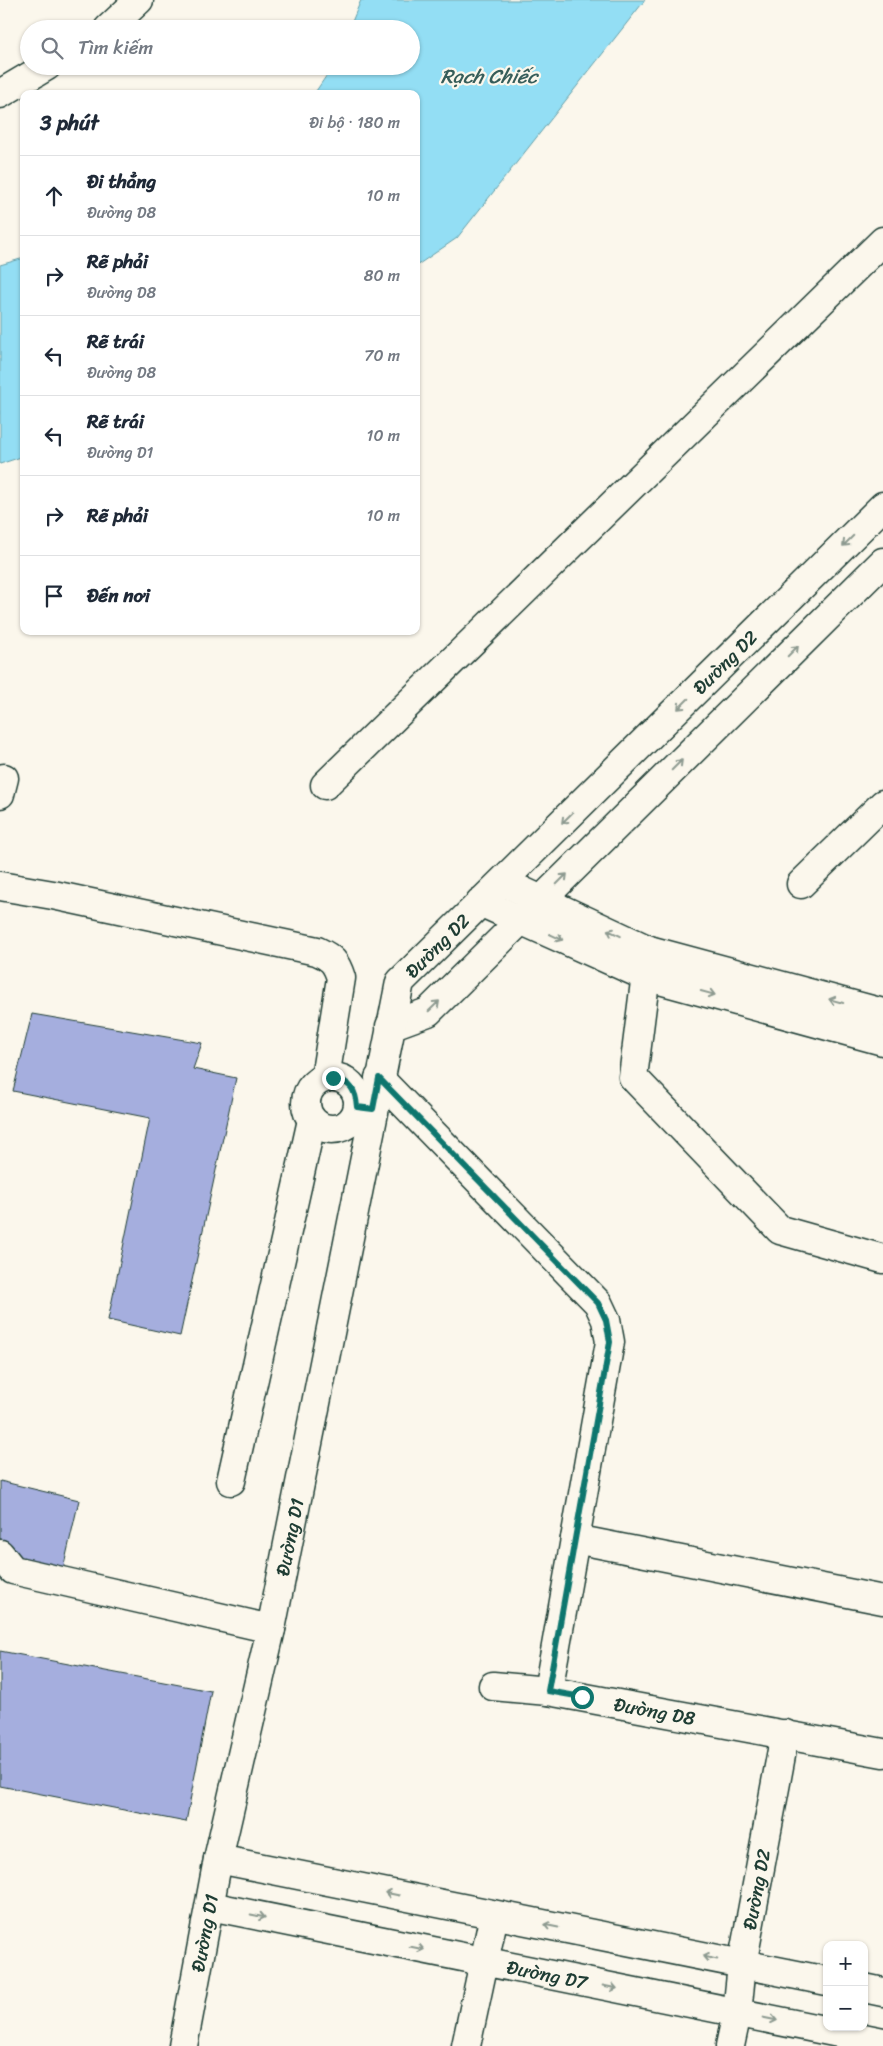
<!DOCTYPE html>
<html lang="vi">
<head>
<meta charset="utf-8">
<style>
	:root { --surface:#fff; --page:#f2f2f3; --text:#1f2937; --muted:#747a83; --line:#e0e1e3 }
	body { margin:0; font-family:Sriracha,sans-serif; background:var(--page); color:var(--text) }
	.controls { position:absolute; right:15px; bottom:15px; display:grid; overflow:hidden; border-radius:10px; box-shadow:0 1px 4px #0004 }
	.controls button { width:45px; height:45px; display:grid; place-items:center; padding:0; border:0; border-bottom:1px solid var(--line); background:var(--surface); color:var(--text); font:25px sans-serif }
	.stop { position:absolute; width:15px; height:15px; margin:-11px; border:4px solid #0f766e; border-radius:50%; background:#fff }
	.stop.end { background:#0f766e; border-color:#fff; box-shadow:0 1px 5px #0008 }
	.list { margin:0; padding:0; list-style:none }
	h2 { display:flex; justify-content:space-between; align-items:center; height:65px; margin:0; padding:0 20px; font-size:21px }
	h2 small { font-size:16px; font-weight:400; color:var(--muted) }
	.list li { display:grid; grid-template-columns:32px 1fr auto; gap:15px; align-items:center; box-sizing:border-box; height:80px; padding:0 20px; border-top:1px solid var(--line) }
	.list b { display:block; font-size:19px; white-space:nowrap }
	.list p { margin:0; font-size:16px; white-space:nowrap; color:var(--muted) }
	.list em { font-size:16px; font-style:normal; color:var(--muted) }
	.icon { flex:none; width:28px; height:28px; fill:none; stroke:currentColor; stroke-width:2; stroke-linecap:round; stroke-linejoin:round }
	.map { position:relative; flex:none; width:883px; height:2046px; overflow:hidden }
	.search { position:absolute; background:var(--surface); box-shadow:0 1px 4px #0004; left:20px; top:20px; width:400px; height:55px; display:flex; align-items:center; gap:12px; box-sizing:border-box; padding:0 18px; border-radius:28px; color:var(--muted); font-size:19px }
	.panel { position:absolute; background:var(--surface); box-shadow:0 1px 4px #0004; left:20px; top:90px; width:400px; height:545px; border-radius:10px }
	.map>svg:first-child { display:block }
</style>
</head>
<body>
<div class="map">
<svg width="883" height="2046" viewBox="0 0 883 2046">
	<rect width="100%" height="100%" fill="#fbf7ec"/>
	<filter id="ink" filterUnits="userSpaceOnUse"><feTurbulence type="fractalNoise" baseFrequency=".02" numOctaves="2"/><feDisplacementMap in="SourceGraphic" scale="10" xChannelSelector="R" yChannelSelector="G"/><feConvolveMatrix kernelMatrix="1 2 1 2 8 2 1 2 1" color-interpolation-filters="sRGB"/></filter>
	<g filter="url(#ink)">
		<path fill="#93def4" stroke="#659ea7" d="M361,0H645L457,238L416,266V94H314L333,66H411V29H349Z
			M24,258V456L0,464V265Z"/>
		<path fill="#a5aede" stroke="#1f3d34" d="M32,1014L202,1043L193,1069L236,1078L180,1336L108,1320L150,1118L13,1091Z
			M0,1481L79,1500L61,1578L0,1566Z
			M0,1651L211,1691L186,1822L0,1786Z"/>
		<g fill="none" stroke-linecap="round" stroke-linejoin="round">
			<defs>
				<g id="minor">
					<path d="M108,29L139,0"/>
					<path d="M0,94L47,66"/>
					<path d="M325,785L883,241"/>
					<path d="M0,794L4,778"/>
					<path d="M503,882L649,950L883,1013"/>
					<path d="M801,884L883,804"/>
					<path d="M0,886L53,895L317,951C332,958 336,962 341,978L325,1078"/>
					<path d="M480,902L645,976L883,1041"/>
					<path d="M649,950L633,1077L780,1230L883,1259"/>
					<path d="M390,1026L428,1012L883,562"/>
					<circle cx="332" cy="1103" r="26"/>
					<path id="s1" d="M379,1078L598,1303L606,1320L610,1342L548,1691L883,1753"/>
					<path d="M231,1481L312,1120"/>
					<path d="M575,1539L883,1600"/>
					<path d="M0,1554L13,1570L271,1629"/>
					<path d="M493,1686L548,1691"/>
					<path d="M218,1859L827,1981"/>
					<path id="s2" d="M210,1906L883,2042"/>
					<path d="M864,1988L883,1992"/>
					<path id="s3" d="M183,2046L218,1859L271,1629L400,982L883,506"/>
					<path d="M466,2046L494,1915"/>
					<path id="s4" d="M730,2046L737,2013L742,1965L785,1734"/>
				</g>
			</defs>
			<use href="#minor" stroke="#1f3d34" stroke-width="31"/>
			<use href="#minor" stroke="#fbf7ec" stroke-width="28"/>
		</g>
		<defs><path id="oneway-shaft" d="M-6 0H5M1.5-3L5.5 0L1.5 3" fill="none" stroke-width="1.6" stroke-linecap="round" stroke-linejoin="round" transform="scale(1.25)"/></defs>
		<g stroke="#8d9a90">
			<use href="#oneway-shaft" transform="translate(848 541) rotate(135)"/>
			<use href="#oneway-shaft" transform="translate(793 651) rotate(-45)"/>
			<use href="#oneway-shaft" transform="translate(683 704) rotate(135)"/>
			<use href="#oneway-shaft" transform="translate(677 765) rotate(-45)"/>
			<use href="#oneway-shaft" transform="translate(567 818) rotate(135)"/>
			<use href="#oneway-shaft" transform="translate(562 879) rotate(-45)"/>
			<use href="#oneway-shaft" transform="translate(614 933) rotate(-155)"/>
			<use href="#oneway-shaft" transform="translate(556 937) rotate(24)"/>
			<use href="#oneway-shaft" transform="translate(708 993) rotate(15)"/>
			<use href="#oneway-shaft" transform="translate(836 1001) rotate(-165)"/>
			<use href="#oneway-shaft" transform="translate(434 1006) rotate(-44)"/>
			<use href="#oneway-shaft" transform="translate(392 1894) rotate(-169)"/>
			<use href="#oneway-shaft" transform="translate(258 1916) rotate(12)"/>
			<use href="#oneway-shaft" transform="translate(551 1926) rotate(-169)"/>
			<use href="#oneway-shaft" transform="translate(417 1948) rotate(12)"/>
			<use href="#oneway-shaft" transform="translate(710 1958) rotate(-169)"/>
			<use href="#oneway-shaft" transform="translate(610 1987) rotate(11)"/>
			<use href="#oneway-shaft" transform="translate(770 2019) rotate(11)"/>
		</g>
	</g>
	<g fill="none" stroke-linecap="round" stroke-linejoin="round" filter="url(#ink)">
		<path stroke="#0f766e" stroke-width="6" d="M333,1078C350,1081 356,1090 357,1107L373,1109L379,1078L598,1303L606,1320L610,1342L548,1691L582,1697"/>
	</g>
	<g text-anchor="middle" stroke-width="4.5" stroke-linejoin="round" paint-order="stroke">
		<g font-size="19" fill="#1f3d34" stroke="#fbf7ec">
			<text dy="7" stroke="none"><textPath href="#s3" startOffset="1542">Đường D2</textPath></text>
			<text dy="7" stroke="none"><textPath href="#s3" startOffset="1138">Đường D2</textPath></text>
			<text dy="7" stroke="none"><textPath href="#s3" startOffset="520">Đường D1</textPath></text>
			<text dy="7" stroke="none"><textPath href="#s1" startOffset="818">Đường D8</textPath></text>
			<text dy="7" stroke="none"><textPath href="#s4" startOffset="159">Đường D2</textPath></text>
			<text dy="7" stroke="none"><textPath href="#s3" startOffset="115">Đường D1</textPath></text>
			<text dy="7" stroke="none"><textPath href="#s2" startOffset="344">Đường D7</textPath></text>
		</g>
		<g font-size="20" font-style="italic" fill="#365d5a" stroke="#fbf7ec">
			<text x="489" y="83">Rạch Chiếc</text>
		</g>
	</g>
</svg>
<div class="controls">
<button>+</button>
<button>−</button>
</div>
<div class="stop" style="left:582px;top:1697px"></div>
<div class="stop end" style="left:333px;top:1078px"></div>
<div class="search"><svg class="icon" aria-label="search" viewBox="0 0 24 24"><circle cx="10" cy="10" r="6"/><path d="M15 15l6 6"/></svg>Tìm kiếm</div>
<section class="panel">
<h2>3 phút<small>Đi bộ · 180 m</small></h2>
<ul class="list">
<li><svg class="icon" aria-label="ahead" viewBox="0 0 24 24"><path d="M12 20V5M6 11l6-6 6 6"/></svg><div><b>Đi thẳng</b><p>Đường D8</p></div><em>10 m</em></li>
<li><svg class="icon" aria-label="right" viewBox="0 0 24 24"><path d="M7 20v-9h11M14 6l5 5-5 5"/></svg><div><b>Rẽ phải</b><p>Đường D8</p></div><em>80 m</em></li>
<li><svg class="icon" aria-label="left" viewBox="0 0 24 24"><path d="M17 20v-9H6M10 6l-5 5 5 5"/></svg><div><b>Rẽ trái</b><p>Đường D8</p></div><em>70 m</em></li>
<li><svg class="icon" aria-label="left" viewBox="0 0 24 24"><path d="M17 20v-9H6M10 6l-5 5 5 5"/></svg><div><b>Rẽ trái</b><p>Đường D1</p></div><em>10 m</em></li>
<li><svg class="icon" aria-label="right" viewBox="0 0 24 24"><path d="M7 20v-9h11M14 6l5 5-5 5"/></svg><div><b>Rẽ phải</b></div><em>10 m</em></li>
<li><svg class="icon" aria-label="arrive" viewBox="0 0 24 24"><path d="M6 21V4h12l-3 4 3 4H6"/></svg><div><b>Đến nơi</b></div></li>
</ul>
</section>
</div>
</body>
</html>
